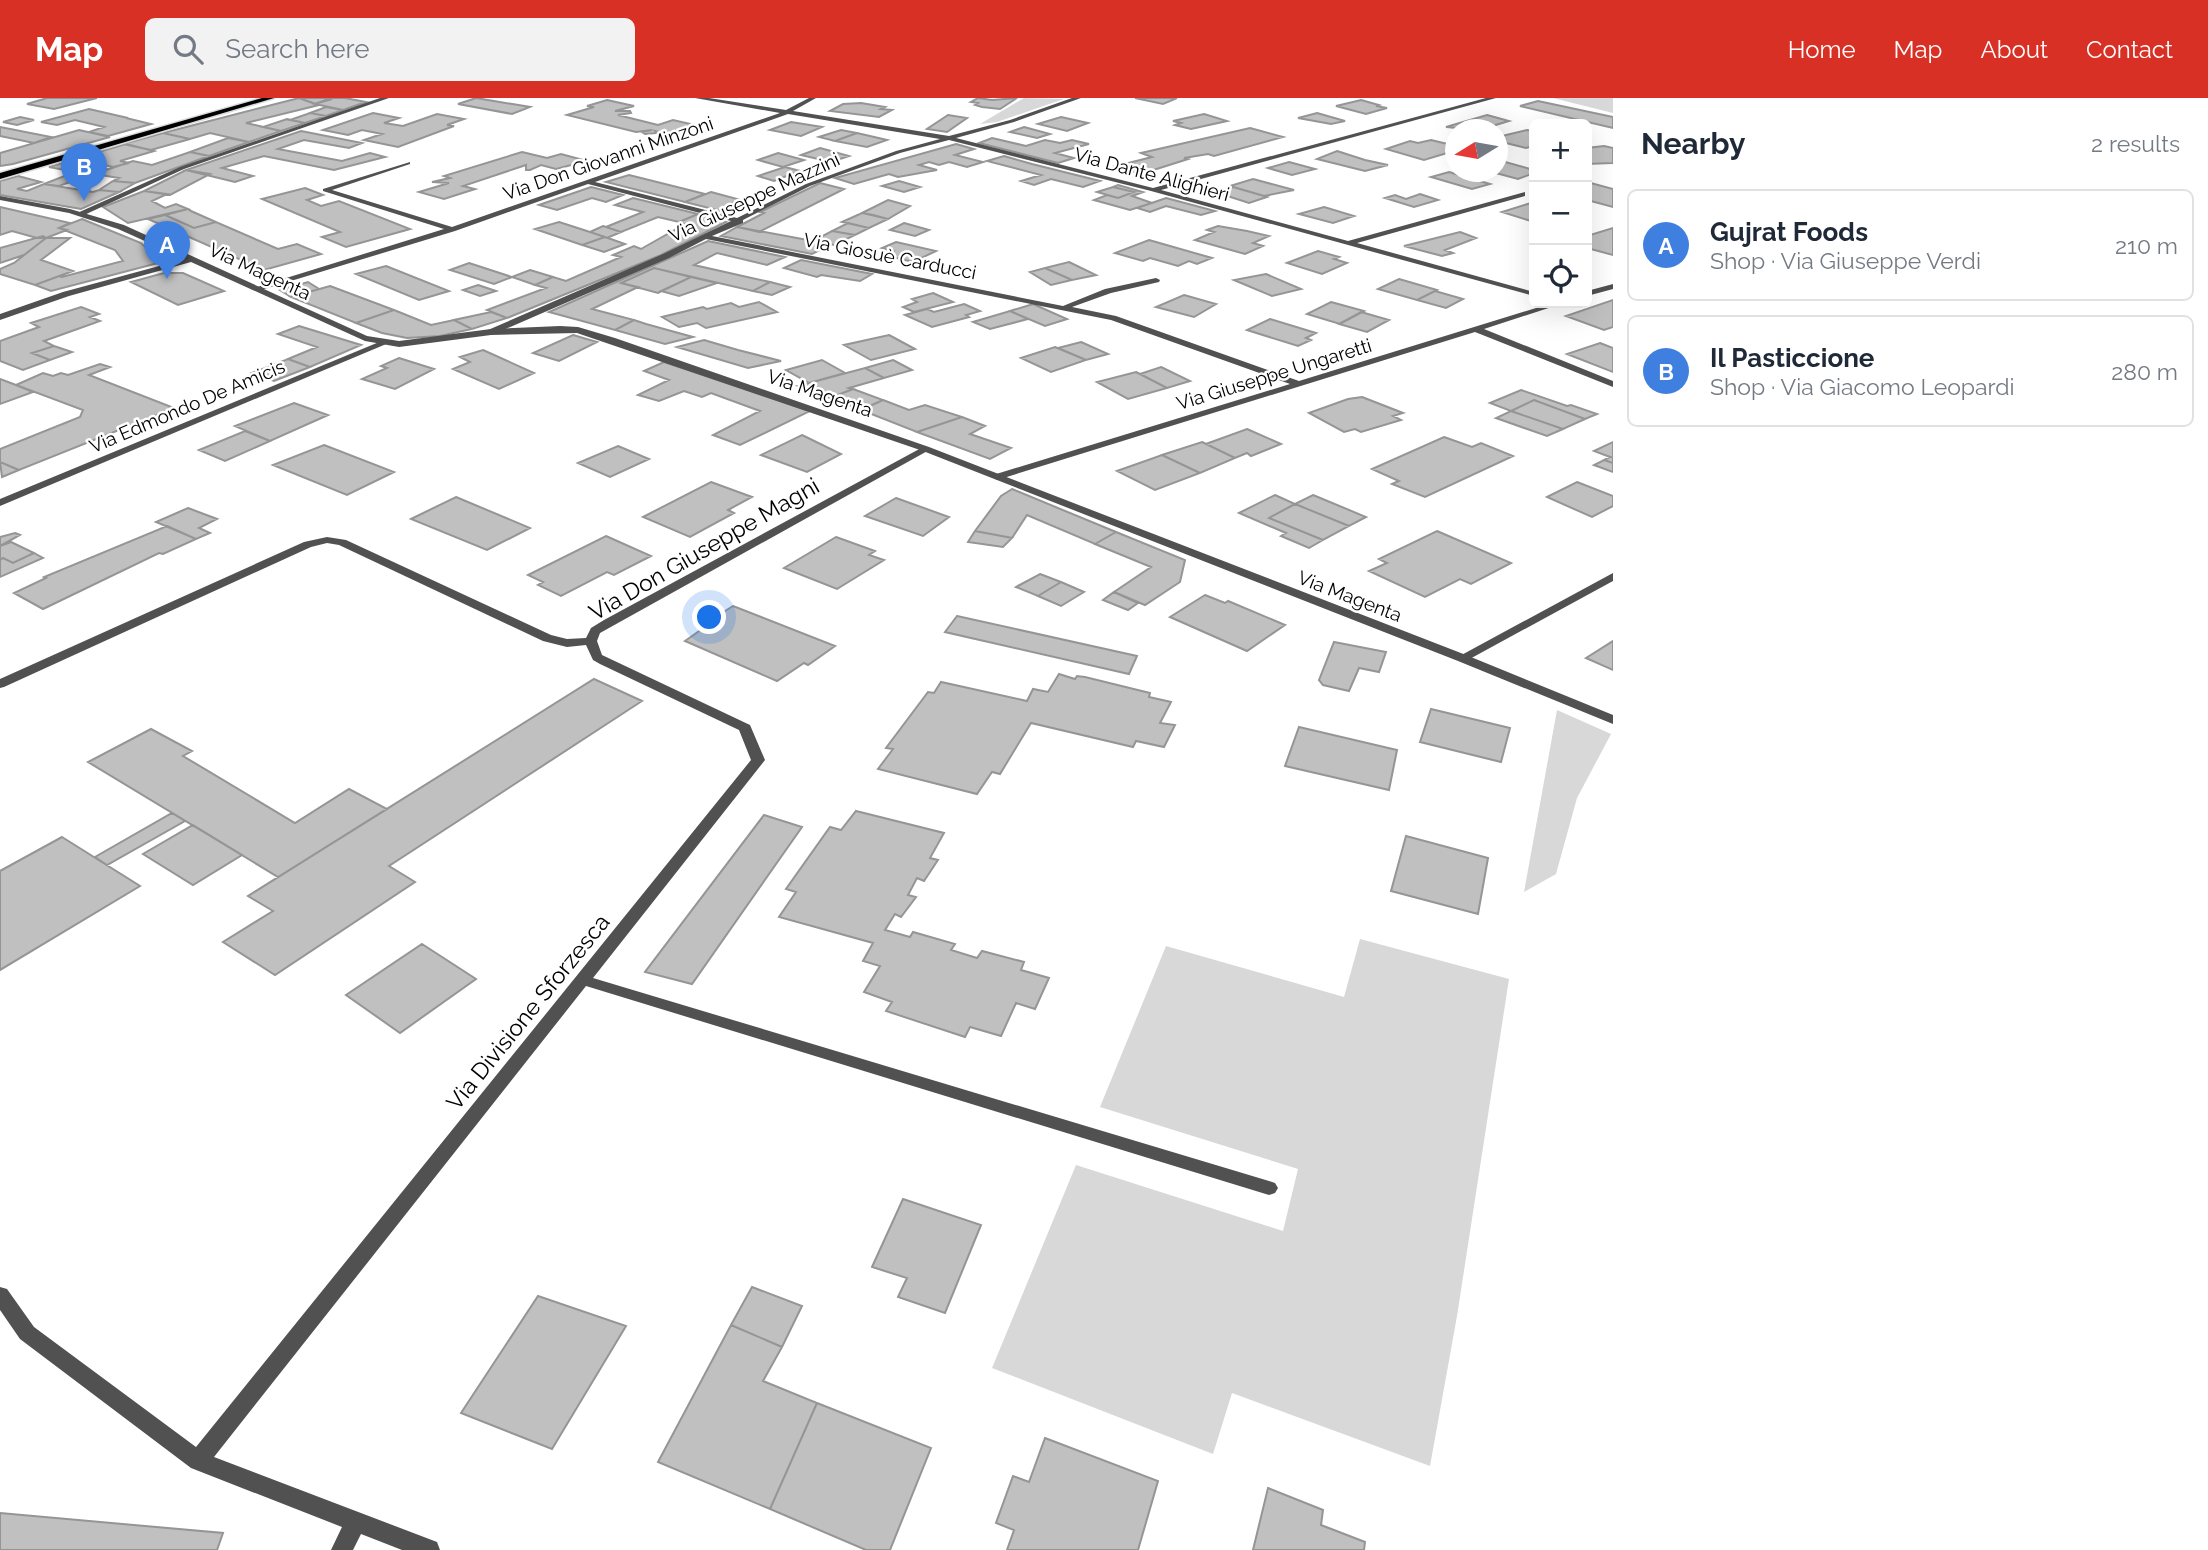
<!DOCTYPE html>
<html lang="en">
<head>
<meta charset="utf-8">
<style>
	:root { --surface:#fff; --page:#f2f2f3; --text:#1f2937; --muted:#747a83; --line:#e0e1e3; --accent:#d93025 }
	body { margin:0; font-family:Raleway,sans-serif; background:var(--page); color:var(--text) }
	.controls { position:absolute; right:21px; top:21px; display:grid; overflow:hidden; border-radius:10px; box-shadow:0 7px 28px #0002 }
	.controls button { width:63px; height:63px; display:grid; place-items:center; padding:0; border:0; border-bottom:2px solid var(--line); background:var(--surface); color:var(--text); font:35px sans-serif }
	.compass { position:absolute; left:1445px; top:21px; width:63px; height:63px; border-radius:50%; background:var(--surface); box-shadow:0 7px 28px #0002; rotate:259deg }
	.you { position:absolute; left:710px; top:520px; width:24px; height:24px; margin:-18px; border:5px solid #fff; border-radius:50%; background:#1a73e8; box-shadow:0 0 0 10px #1a73e833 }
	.badge { display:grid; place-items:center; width:46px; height:46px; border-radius:50%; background:var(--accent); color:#fff; font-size:23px; font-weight:700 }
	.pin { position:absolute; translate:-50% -58px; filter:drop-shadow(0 2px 4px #0008) }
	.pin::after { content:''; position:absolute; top:37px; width:24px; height:21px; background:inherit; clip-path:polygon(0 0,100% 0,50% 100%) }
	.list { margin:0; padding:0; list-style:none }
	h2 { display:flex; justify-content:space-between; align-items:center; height:91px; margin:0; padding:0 28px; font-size:30px }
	h2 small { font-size:23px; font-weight:400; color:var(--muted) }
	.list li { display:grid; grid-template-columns:46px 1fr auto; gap:21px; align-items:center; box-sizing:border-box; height:112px; margin:0 14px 14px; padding:0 14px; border:2px solid var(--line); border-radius:10px }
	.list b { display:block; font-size:26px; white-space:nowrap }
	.list p { margin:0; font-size:23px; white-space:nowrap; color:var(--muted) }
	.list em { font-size:23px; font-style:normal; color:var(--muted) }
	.icon { flex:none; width:38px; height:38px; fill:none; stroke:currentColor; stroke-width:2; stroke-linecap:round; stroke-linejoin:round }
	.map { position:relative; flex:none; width:1613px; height:1452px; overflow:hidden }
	header { display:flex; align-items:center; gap:42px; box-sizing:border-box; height:98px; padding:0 35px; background:var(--accent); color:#fff }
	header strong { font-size:33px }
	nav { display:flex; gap:38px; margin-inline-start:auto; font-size:24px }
	.search { width:490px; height:63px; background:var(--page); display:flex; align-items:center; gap:18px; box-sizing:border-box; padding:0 24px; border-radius:10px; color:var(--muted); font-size:26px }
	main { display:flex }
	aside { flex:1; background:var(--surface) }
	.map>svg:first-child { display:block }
</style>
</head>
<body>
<header>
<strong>Map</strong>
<div class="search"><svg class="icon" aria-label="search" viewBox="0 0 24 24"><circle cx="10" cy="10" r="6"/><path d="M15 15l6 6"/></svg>Search here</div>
<nav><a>Home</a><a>Map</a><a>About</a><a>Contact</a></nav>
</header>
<main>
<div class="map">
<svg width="1613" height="1452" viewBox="0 0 1613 1452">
	<rect width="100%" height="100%" fill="#fff"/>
	<path fill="#d8d8d8" d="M1024,0L1064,1L997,24L980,26Z
		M1553,0H1613V15Z
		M1557,612L1611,636L1577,700L1556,776L1524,794Z
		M1360,841L1509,881L1457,1218L1430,1368L1232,1295L1213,1356L992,1270L1076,1067L1283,1133L1298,1071L1100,1009L1166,848L1344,899Z"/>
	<path fill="#c0c0c0" stroke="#959595" stroke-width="2" d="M47,0H97L54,11L27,6Z
		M299,0H331L329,1H332L315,6Z
		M299,0L319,7L246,25L281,33L249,44L210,35L190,41L163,35Z
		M345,0L366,4L343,12L315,6L331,0Z
		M476,0L530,9L512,16L458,6Z
		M978,0L992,2L1017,0L1000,11L982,9L975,7L978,5L971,4Z
		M1135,0H1177L1163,6Z
		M607,2L634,8L615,13H630L631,15L618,17L658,27L673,22L699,28L672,37L655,33L657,35L645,36L642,34L652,32L636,34L567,17L594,9L587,8Z
		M1361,2L1379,7L1376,8L1387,10L1366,16L1336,8Z
		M1538,3L1613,19V30L1520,8Z
		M861,5L885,9L881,11L892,12L879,19L830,13L843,6Z
		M326,9L343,12L326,18L310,15Z
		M89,11L128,20H126L151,26L108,38L89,34L104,29L75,22L57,27L41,24Z
		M310,15L326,18L305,25L290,22Z
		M373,15L399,20L384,25L403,28L437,16L464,21L447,27L454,28L398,49L364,42L382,36L362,32L348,37L323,32Z
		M1317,15L1345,23L1331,26L1298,20Z
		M1204,16L1227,23L1191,31L1175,27L1181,25L1173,23Z
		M948,17L967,20L947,34L927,31Z
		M1487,17L1509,23L1479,32L1446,29Z
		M20,19L34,22L17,27L3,24Z
		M1061,19L1088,25L1067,33L1038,26Z
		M287,21L305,25L281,33L263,29Z
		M791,24L822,29L801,38L770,32Z
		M0,29L51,39L34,45L0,38Z
		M1024,29L1050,36L1037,40L1010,34Z
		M1250,30L1283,39L1214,58L1208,56L1184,60L1188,61L1141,76L1116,68L1152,59L1141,55Z
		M79,32L110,39L13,66L0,68V55Z
		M841,32L857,35L835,43L819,39Z
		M1527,32L1534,33V48L1526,50L1498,43L1504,41L1498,39Z
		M301,33L362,45L349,50L304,42L278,51L342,63L370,55L385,59L334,72L264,58L222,70L253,78L235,84L186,72Z
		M163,35L190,41L151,52L123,46Z
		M857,35L887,42L867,49L835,43Z
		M228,40L249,44L209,58L190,54Z
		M992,40L1026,48L1045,42L1060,45L1072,42L1089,46L1055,55L1074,60L1058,65L979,45Z
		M1431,42L1456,48V56L1447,55L1424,62L1386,51L1410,43L1418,45Z
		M126,46L154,53L120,63L129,65L113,69L75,61Z
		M956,46L974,51L955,57L983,64L967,69L949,64L939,67L929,64L919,67L937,72L898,79L889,76L854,86L835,80Z
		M1604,48L1613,50V65L1587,66V50Z
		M820,50L849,58L831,64L801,57Z
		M1337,53L1365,62L1388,67L1365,73L1317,61Z
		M190,54L209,58L135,85L113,83L119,80L94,76L133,63L152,67Z
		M522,54L547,60L561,56L587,63L556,71L541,67L530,72H526V67L463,88L475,91L444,101L419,94L449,85L432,84L450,80L444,78Z
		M778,55L804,62L783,69L758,62Z
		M1004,58L1032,66L1100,83L1083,89L1051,81L1034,87L1021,83L1041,77L987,63Z
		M1498,62L1534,72V75L1518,81L1492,74H1498Z
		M66,64L107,71L59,88L44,86L75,74L49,69Z
		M1289,64L1315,71L1292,77L1268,70Z
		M785,69L800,73L774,83L758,78Z
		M186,72L210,76L170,97L144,93Z
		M1449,74L1490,86L1472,91L1431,79Z
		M629,77L705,96L685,104L606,84Z
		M18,78L41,84L17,91L27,93L44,86L93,94L99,92L119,94L81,111L0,97V83Z
		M1253,81L1294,92L1264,98L1230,88Z
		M113,83L135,85L119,94L99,92Z
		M899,83L920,89L904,94L882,88Z
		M1587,84L1613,91V109L1587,102Z
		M820,85L844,91L759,134L737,129L764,115L760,114Z
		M1118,87L1143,94L1132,98L1152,105L1130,112L1094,102L1107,97L1118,100L1134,94L1113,89Z
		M591,89L623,97L606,104L592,100L557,112L539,107Z
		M1113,89L1117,90L1134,94L1118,100L1097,94Z
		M1233,89L1264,98L1267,99L1249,105L1215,94Z
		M305,90L323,97L307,102L321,108L339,103L410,131L346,149L322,139L340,134L262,101Z
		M144,93L167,96L152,103L165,110L176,106L188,111L128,125L103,109Z
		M711,94L741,102L732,105L747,109L729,115L685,104Z
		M1420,96L1438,102L1414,109L1385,100L1395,97L1406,101Z
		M633,100L698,116L679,124L658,119L621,134L606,129L643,114L615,107Z
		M1166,100L1215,113L1201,117L1166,108L1150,114L1137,110Z
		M888,102L910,108L888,121L862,115Z
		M1534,104V124L1502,114Z
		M0,109L70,125L59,130L67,132L46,140H37L12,133L0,137Z
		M1324,109L1354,118L1333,125L1299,116Z
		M188,111L191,113L216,124L194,130L165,117Z
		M862,115L873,117L888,121L869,130L842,124Z
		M698,116L726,124L661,157L507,220L487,212L546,190L535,187L553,179L566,183L621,159L613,157L634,148L641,151L685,126L679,124Z
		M165,117L194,130L216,124L278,151L297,146L321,156L264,172L148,121Z
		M82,121L141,145L162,164L51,193L35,187L59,178L62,179L123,163L115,152L59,130Z
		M559,124L590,134L605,139L582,147L535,131Z
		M848,125L869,130L855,137L832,133Z
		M904,125L929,132L915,138L890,132Z
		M603,128L621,134L607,140L590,134Z
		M1218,128L1247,133L1269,138L1253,145L1263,148L1245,156L1195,142L1214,134L1207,132Z
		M737,129L813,143L830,147L812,156L721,138Z
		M1613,130V157L1587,150V138Z
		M832,133L855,137L834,147L813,143Z
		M1460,134L1476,140L1445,152L1453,155L1442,158L1404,148Z
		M43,138L46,140L24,157L0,165V150Z
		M605,139L625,146L604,154L582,147Z
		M46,140H70L41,162L73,173L35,187L0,176V171L14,165Z
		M1149,142L1212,160L1197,166L1189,163L1178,168L1150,160L1143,163L1115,155Z
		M708,143L785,159L767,167L717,155L694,167L770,184L753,193L654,170L621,185L638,189L592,211L634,222L615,232L549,214Z
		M896,144L936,153L913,164L884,157L893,153L882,150Z
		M1318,153L1339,159L1334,161L1347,165L1322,176L1287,165Z
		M801,162L872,176L860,183L821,177L817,179L784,170Z
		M1069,164L1096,177L1072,182L1045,170Z
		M469,165L512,179L494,186L450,172Z
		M386,168L449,193L419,202L356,176Z
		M654,170L691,179L658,195L621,185Z
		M1045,170L1072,182L1051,187L1030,174Z
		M530,172L553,179L535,187L512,179Z
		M164,175H183L224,193L178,207L131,184Z
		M1266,176L1301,191L1272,198L1234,182Z
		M691,179L717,185L679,198L661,193Z
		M1399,181L1437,192L1417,202L1378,191Z
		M308,184L319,191L291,199L280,192Z
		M770,184L790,189L772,197L753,193Z
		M478,187L496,193L480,198L463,192Z
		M330,188L394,212L356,225L291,199Z
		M1435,193L1463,201L1446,210L1417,202Z
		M933,195L953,204L914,214L903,209L917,204L912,201Z
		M1184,197L1216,206L1194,219L1156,209Z
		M1613,202V229L1604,232L1566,218Z
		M759,204L777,214L706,230L697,225L679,229L662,219L703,209L707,211L731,205L739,209Z
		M1331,204L1364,213L1340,226L1307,216Z
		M964,206L980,213L966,217L969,219L932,229L905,217L927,211L934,214Z
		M1033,206L1067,221L1045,228L1010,213Z
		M81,209L99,216L90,219L100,223L44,243L54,248L32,255L50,262L23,272L0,263V243L39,229L31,225Z
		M394,212L431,227L454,222L472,231L440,238L407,240L382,235L356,225Z
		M1010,213L1028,221L990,231L973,224Z
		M491,214L507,220L472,231L454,222Z
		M1361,214L1389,222L1367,234L1339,226Z
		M1270,221L1316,235L1306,240L1311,242L1298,248L1247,232Z
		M634,222L646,226L693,239L665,246L615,232Z
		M299,228L361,247L310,269L288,261L317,249L278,236Z
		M573,237L597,244L559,263L533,255Z
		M889,237L915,251L871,262L844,247Z
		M704,242L738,252L781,263L748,270L677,249Z
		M1081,244L1108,256L1086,262L1058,250Z
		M1600,245L1613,250V274L1567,256Z
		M54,248L72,254L50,262L32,255Z
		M1055,249L1086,262L1051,274L1021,260Z
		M483,252L534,275L499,291L453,271L470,264L460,259Z
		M399,260L434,271L395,291L362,281L387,270L381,268Z
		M288,261L310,269L274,283L252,275Z
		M822,262L845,275L809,285L786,272Z
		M893,262L912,272L884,280L865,270Z
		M664,264L810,313L740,347L713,337L760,313L711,295L702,299L684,293L659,303L638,297L669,282L644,273Z
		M100,266L110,269L89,277L174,310L19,372L0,364V351L80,319L83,312L16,287L43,275L53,278L61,275L68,277Z
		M1161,269L1190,283L1167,290L1140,276Z
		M865,270L884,280L849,290L853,291L830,300L798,288Z
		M1136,274L1167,290L1128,301L1097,284Z
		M0,281L16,287L33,294L0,306Z
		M853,291L883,302L861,312L830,300Z
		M1521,292L1567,308L1571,307L1597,316L1585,321L1534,302L1511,313L1490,305Z
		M1362,299L1403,315L1393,318L1401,322L1361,334L1355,331L1344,334L1309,315L1348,301Z
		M883,302L909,312L925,307L962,319L917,334L861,312Z
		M1534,302L1585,321L1563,331L1511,313Z
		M294,305L328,317L270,343L235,328Z
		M1511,313L1563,331L1547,338L1496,320Z
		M962,319L985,328L970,336L1011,350L990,361L917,334Z
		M1247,331L1281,346L1251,358L1247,355L1235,360L1206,346Z
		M245,333L270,343L225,363L199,352Z
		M802,337L841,356L807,374L761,357Z
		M1444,339L1472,349L1481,345L1513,358L1425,399L1392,386L1399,383L1372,371Z
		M1202,344L1235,360L1200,375L1162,357Z
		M1613,344V365L1604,362L1610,359L1594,353Z
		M324,347L394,374L347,397L273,367Z
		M618,348L649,361L610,379L578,365Z
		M1162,357L1200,375L1155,392L1117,373Z
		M1604,362L1613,365V374L1594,367Z
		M0,364L14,370L19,372L2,379Z
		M711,384L752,399L728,412L734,415L690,439L643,419Z
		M1577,384L1613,398V408L1592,419L1547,399Z
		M1012,391L1116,434L1095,446L1027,417L1012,440L975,433L1001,398Z
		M1275,397L1295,406L1269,420L1323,442L1309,450L1281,438L1286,435L1239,415Z
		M1313,397L1366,419L1349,428L1295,406Z
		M456,399L530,430L487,452L411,421Z
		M896,400L949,419L923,438L865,418Z
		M1295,406L1349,428L1323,442L1269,420Z
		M188,410L217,421L199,430L210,435L196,441L156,424Z
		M167,428L196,441L163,456L159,455L43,511L14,495L46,480L44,479Z
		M975,433L1012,440L1003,449L968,444Z
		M1437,433L1511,465L1471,486L1460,481L1425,499L1369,473L1387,465L1379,461Z
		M1116,434L1185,462L1180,484L1145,507L1114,494L1151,469L1095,446Z
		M15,435L20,437L0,448V439Z
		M606,438L651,458L614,477L607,474L561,498L538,487L543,484L528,477Z
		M836,439L875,453L869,457L884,462L837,491L784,470Z
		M11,444L34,455L13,465L3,460L0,462V448Z
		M34,455L43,460L0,479V462L3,460L13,465Z
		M1040,476L1061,484L1038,498L1016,489Z
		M1061,484L1084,494L1061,508L1038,498Z
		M1114,494L1138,505L1128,512L1103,502Z
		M1205,497L1225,505L1228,503L1285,527L1247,553L1170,519Z
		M733,508L835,548L808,567L804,565L777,583L685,543L709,526L706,525Z
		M957,518L1137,558L1129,576L945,534Z
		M1613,543V572L1586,560Z
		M1334,544L1386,554L1379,574L1359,570L1349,593L1323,587L1319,582Z
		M1059,576L1075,581L1077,578L1085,579L1150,595L1149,599L1171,604L1160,625L1175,627L1164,649L1136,643L1133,649L1031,625L1000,676L992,674L977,696L878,671L893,651L886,650L928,594L934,595L941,584L1027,603L1033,591L1048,594Z
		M594,581L642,603L389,768L415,784L275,877L223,844L273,813L248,798Z
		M1431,611L1510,630L1501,664L1420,644Z
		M1299,629L1397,652L1389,692L1285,668Z
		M151,631L192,653L183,658L295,725L349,691L387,711L278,779L88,664Z
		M856,713L944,735L930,760L938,762L924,783L917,780L908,797L916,799L901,819L895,816L885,832L910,839L913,834L955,846L951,852L977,860L982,853L1024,864L1021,872L1049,880L1035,911L1016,905L1001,938L970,929L965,939L886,913L892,904L864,894L880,868L863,863L873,845L779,819L796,794L786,791L830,729L841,732Z
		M172,715L185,723L107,767L95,759Z
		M764,717L802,729L692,886L645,874Z
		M193,727L242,757L193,787L143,756Z
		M1406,738L1488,760L1478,816L1391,793Z
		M62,739L140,788L0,872V773Z
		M422,846L476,881L400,935L346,897Z
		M903,1101L981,1127L945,1215L898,1199L907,1180L872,1169Z
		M752,1189L802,1208L782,1249L731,1227Z
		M538,1198L626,1228L552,1351L461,1315Z
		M731,1227L782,1249L763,1283L817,1305L770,1411L658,1364Z
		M817,1305L931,1350L890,1452H866L770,1411Z
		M1045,1340L1158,1383L1138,1452H1007L1014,1432L996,1425L1013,1378L1029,1384Z
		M1268,1390L1323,1412L1321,1427L1365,1444L1364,1452H1253Z
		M0,1415L223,1435L217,1452H0Z"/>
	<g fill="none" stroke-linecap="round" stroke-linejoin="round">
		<defs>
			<path id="primary" d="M262,0H274L0,81V75Z"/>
		</defs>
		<use href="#primary" stroke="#dbdbdb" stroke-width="3"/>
		<path fill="#515151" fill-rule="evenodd" d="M380,0H389L184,71L82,118L75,116L180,69Z
			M695,0H709L786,12L809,0H816L793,13L949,38L1010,22L1072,0H1081L1014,24L956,40L1153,90L1486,0H1496L1161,92L1348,143L1525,94V98L1357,145L1534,194V198L1151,93L949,42L900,55L810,88L743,122V125L712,138L1063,208L1105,191L1156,180L1160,182L1159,184L1111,195L1072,209L1116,218L1299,283L1552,205H1564L1484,231L1613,283V289L1475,234L997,382L992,379L993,377L1290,286L1111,222L706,141L669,160L494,236H488V232L663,156L731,123L588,86L455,133L258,193L251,191L444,131L323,93V91L410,64V66L332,92L452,129L780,15ZM788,16L940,41L896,53L806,86L737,120L595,84Z
			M1613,186V191L1587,198V193Z
			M384,242L391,244L0,408V401Z
			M923,349L931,351L600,535L597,543L602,557L750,627L765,662L593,880L1269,1083L1275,1085L1278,1090L1275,1095L1269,1097L586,888L214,1359L437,1444L440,1452H402L361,1436L353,1452H331L342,1429L191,1370L20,1241L0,1212V1189L7,1191L34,1229L196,1349L751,662L739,632L600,566L593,562L586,547L567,549L543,543L339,447L327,445L311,449L4,589L0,590V581L304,444L327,439L346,442L551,537L567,541L586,540L591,530L604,522Z
			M1613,475V483L1466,563L1462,564L1456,560Z"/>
		<path fill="#515151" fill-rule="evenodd" d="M0,98L70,111L124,127L367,238L399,243L491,231L560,228L578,229L615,240L929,349L1466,557L1613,617V626L1458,563L923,353L577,235L491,237L399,249L365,243L191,164L69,198L0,222V216L63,194L185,161L118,131L69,115L0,102Z"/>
		<use href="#primary" fill="#000" fill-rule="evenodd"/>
	</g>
	<g text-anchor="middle" stroke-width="5" stroke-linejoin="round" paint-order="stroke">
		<g font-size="19" fill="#000" stroke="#fff">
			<text transform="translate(608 60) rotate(-19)" y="7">Via Don Giovanni Minzoni</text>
			<text transform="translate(1152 76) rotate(15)" y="7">Via Dante Alighieri</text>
			<text transform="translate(754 99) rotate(-25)" y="7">Via Giuseppe Mazzini</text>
			<text transform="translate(890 158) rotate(11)" y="7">Via Giosuè Carducci</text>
			<text transform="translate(260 173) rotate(25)" y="7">Via Magenta</text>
			<text transform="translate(1274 276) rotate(-17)" y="7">Via Giuseppe Ungaretti</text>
			<text transform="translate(820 295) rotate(19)" y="7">Via Magenta</text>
			<text transform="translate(187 308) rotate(-23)" y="7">Via Edmondo De Amicis</text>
			<text transform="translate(1350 498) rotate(21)" y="7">Via Magenta</text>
		</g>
		<g font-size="23" fill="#000" stroke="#fff">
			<text transform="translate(704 451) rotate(-30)" y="8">Via Don Giuseppe Magni</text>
			<text transform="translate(528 914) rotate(-51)" y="8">Via Divisione Sforzesca</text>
		</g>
	</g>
</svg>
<div class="controls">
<button>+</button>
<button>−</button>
<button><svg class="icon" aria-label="locate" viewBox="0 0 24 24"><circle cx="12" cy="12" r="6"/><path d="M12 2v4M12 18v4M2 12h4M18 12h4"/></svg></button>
</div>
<svg class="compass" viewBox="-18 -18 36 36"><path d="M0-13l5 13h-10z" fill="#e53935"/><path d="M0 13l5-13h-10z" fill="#747a83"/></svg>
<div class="you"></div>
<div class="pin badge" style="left:167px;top:181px;background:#3f7fe0">A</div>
<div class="pin badge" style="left:84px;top:103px;background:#3f7fe0">B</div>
</div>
<aside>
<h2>Nearby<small>2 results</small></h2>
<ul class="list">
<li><span class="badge" style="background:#3f7fe0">A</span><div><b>Gujrat Foods</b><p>Shop · Via Giuseppe Verdi</p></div><em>210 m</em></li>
<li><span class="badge" style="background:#3f7fe0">B</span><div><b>Il Pasticcione</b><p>Shop · Via Giacomo Leopardi</p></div><em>280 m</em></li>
</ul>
</aside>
</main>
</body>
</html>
